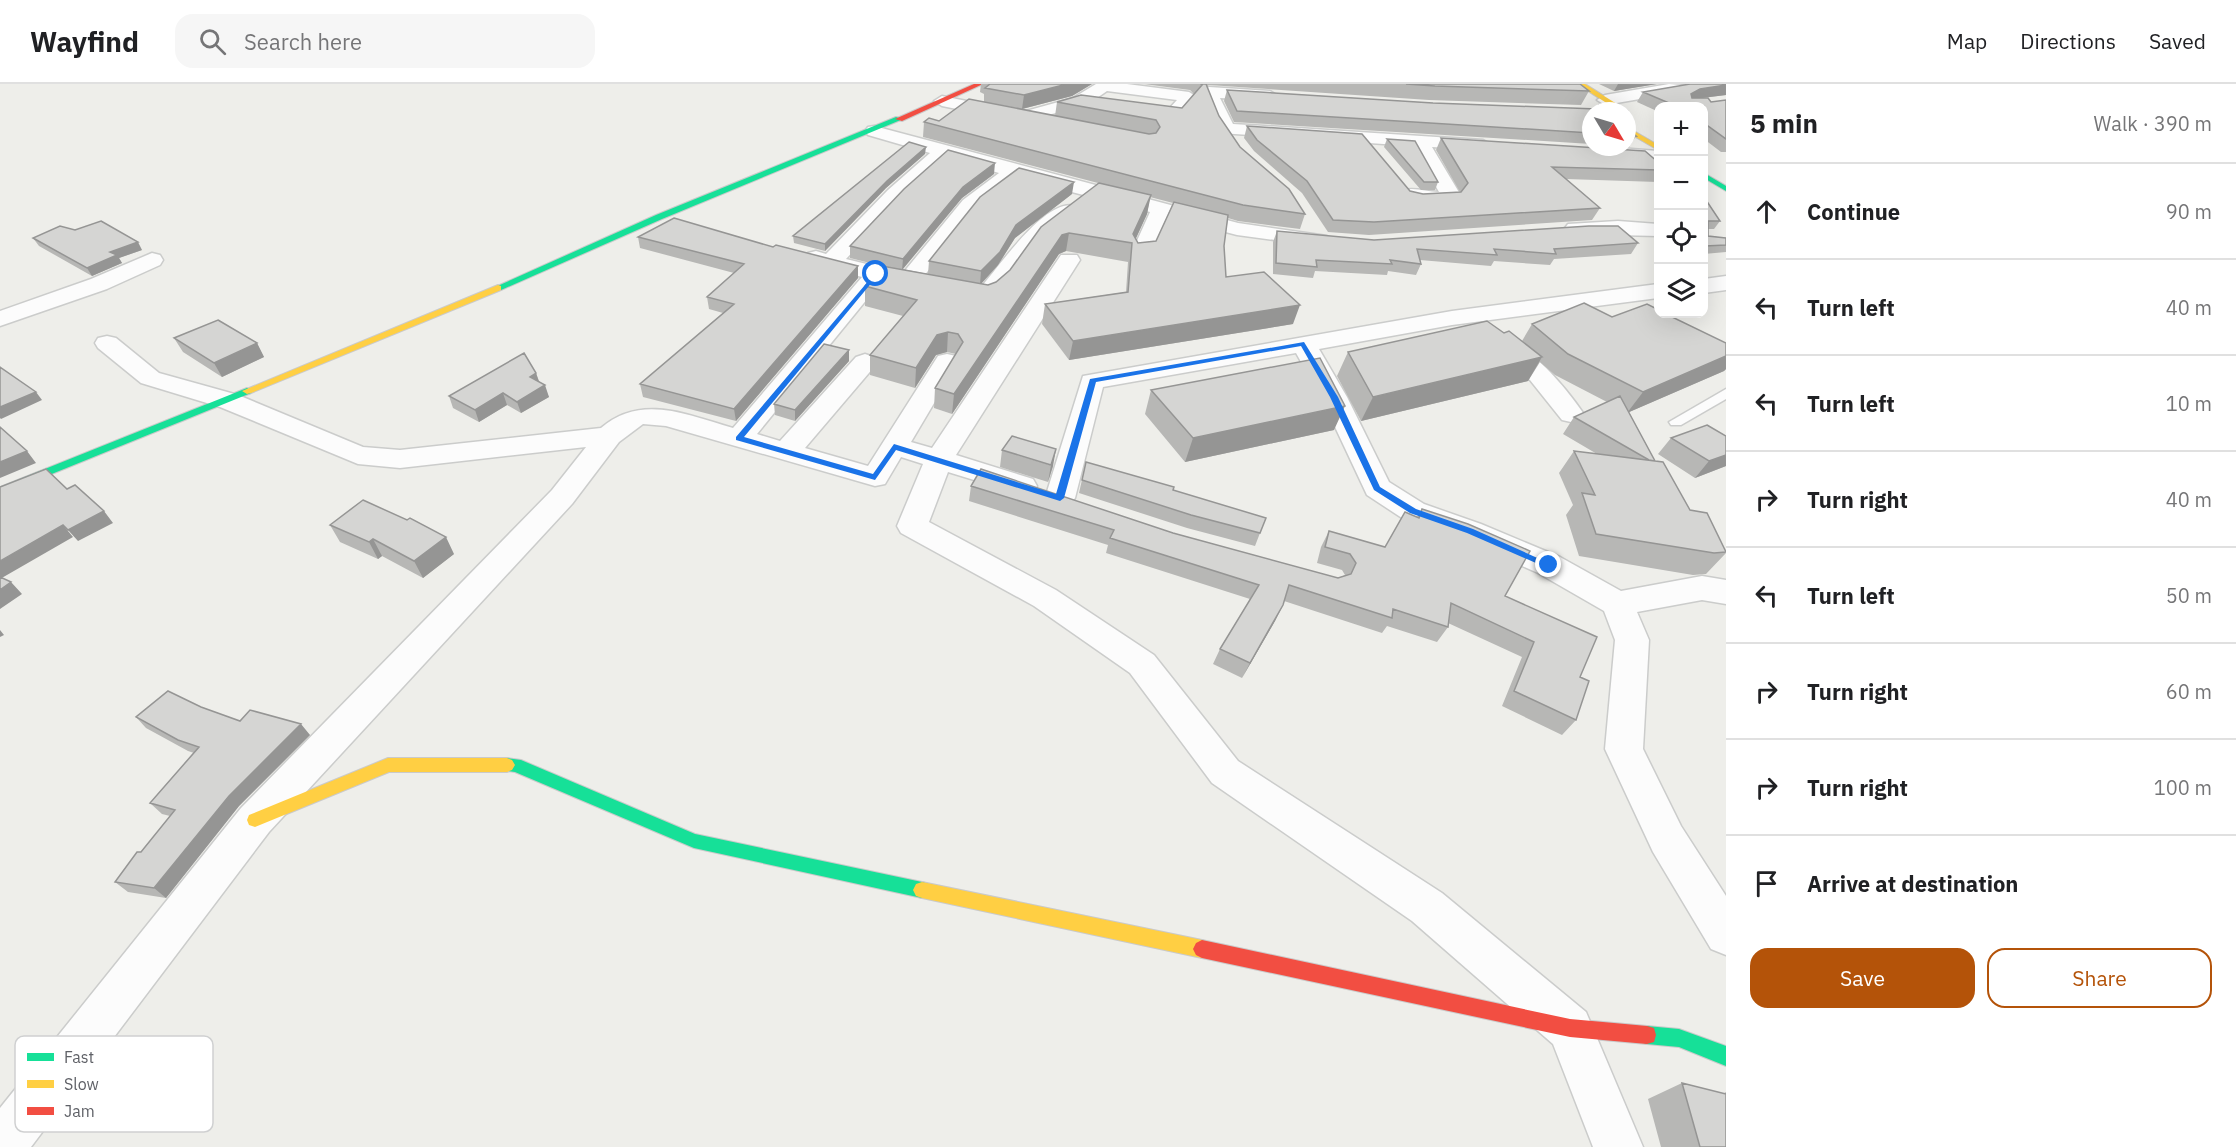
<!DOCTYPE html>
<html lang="en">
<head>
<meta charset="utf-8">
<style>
	:root { --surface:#fff; --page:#f6f6f6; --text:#202124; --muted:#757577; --line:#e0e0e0; --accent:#b45309 }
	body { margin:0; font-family:"IBM Plex Sans",sans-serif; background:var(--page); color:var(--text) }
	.controls { position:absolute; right:18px; top:18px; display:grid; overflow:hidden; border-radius:12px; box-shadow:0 6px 24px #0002 }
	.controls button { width:54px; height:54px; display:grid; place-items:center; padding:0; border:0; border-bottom:2px solid var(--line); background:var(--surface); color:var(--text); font:30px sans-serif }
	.compass { position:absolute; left:1582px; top:18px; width:54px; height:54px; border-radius:50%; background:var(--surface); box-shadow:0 6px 24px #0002; rotate:128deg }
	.stop { position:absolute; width:18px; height:18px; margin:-14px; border:4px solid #1a73e8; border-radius:50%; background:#fff }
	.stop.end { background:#1a73e8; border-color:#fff; box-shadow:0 2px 6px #0008 }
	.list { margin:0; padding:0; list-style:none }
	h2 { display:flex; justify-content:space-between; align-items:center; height:78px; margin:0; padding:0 24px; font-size:26px }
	h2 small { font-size:20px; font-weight:400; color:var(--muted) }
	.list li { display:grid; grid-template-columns:39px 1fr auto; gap:18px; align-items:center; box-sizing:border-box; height:96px; padding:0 24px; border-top:2px solid var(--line) }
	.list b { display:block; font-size:22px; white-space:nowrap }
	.list em { font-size:20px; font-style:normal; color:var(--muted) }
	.actions { display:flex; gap:12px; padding:18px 24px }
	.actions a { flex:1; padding:14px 0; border:2px solid var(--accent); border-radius:18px; text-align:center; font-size:21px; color:var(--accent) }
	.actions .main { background:var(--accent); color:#fff }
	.icon { flex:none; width:33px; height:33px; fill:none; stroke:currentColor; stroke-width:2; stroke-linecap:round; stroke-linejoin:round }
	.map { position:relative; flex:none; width:1726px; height:1063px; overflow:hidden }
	header { display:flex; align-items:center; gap:36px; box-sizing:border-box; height:84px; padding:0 30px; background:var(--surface); border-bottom:2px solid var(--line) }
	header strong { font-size:28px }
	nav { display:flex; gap:33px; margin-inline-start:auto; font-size:21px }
	.search { width:420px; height:54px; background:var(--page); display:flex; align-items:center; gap:15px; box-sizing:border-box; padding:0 21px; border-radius:18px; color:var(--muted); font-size:22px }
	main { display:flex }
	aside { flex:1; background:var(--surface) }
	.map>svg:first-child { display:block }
</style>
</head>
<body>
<header>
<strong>Wayfind</strong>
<div class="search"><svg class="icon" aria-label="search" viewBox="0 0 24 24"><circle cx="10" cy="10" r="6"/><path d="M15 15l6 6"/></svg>Search here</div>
<nav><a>Map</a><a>Directions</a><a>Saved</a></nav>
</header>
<main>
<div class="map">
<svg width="1726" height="1063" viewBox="0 0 1726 1063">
	<rect width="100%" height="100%" fill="#eeeeea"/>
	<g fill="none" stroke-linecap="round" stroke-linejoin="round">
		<defs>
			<path id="lane" d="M1726,305V315L1681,341H1671L1669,338Z"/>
			<path id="street" d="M1096,0H1127L1189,8L1197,13L1178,36L1172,37L1079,23L1021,38L1012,33L1006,35L942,22L934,17L942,12L1006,25L1015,30L1073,14ZM1107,7L1177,16L1167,27H1161L1094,16Z
				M1669,0L1694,2L1686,7L1605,21L1597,16L1605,11Z
				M1209,3L1270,7L1278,12L1270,17L1220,14L1233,40L1483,56L1492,61L1483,66L1432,63L1460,110L1455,118C1439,122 1411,125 1401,110L1404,106C1415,103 1427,108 1439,108L1413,62L1220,49L1201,8Z
				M874,42L1238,139L1327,152L1331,156L1327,160L1320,162L1237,151L1168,133L1153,170L1150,175H1134L1131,170L1150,128L1017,94L977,124L924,192L981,203C999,183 1045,114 1075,122L1078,126L1075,130C1061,141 1043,152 1031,166C1018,182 1008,212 986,218L881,198L757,350L780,357L856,273L865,270L874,273L878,278L874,283L805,364L868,382L938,272L947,270L956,272L959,277L911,358L932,364L1061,171H1077L1080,176L956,371L1033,395L1037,402L1033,409L1023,411L948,388L929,438L1056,506L1154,571L1238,677L1442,809L1586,928L1643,1063H1593L1553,960L1412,837L1212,699L1130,589L1034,522L901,449L897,442L923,380L901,373L885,400L875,402L666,342L643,340L619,358L572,420L269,748L31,1063H0V1024L241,724L552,406L586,363L400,384L358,380L220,323L141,299L98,264L95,259L98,254L107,252L116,254L159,289L238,311L363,363L400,366L601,344C641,309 688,331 733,344L862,193L808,179L805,174L808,169L816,167L826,170L888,106L930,69L868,51L865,47L868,43ZM947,74L999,89L963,116L903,189L846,175L902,114Z
				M1606,63L1658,67V77L1599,73L1597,69L1599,65Z
				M1618,137L1658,140V152L1575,150L1568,148L1565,144L1568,140Z
				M152,169L160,171L163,176L160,181L107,205L0,242V227L91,195Z
				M1726,192V206L1704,209V195Z
				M1658,200V214L1452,241L1319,265L1347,313L1389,398L1424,420L1481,440L1560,473L1621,507L1702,492L1726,496V520L1702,516L1637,528L1649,556L1643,665L1681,742L1726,812V871L1711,865L1653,768L1605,665L1615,556L1604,527L1538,489L1459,454L1402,434L1367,411L1321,313L1296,269L1103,303L1075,414L1070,421L1060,424L1050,421L1045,414L1083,292L1452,227Z
				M1500,253C1530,260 1567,305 1584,330L1580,336L1571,338L1562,336L1530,296L1491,265L1488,260L1491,255Z"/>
			<path id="fast" d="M896,33L903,35L662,135L501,206L493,204L656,131Z
				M1704,89L1726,102V107L1704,94Z
				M247,304L252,307L251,309L0,411V403Z
				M507,674L521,676L695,750L922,798L928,800L931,806L928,812L922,814L694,764L515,688L502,686L499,681L502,676Z
				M1647,942L1679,945L1726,962V982L1679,963L1647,960L1640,958L1638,951L1640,944Z"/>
			<path id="slow" d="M1577,0H1585L1628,27H1619Z
				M1627,43L1658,61V66L1627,48Z
				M498,201L501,202V206L251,309L247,310L242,307Z
				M388,674H507L512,676L515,681L512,686L507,688H389L255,743L249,741L247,736L249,731Z
				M922,798L1202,856L1208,859L1211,865L1208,871L1202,874L922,814L916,812L913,806L916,800Z"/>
			<path id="jam" d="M974,0H983L902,37L895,35Z
				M1202,856L1570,935L1647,942L1654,944L1656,951L1654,958L1647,960L1570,953L1202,874L1196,871L1193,865L1196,859Z"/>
		</defs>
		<use href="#lane" stroke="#cbcccb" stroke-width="3"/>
		<use href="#street" stroke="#cbcccb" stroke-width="3"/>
		<use href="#fast" stroke="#cacaca" stroke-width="2"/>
		<use href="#slow" stroke="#cacaca" stroke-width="2"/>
		<use href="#jam" stroke="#cacaca" stroke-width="2"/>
		<use href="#lane" fill="#fcfcfc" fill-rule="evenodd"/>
		<use href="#street" fill="#fcfcfc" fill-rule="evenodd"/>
		<use href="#fast" fill="#16e098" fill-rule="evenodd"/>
		<use href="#slow" fill="#ffcf43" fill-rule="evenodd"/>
		<use href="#jam" fill="#f24e42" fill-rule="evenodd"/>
	</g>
	<path fill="#b7b7b5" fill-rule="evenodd" d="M981,0H1092L1072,12L1022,25L984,18V10L980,8Z
		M1144,0H1580L1589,7L1581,21L1429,16L1209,1L1207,2L1219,32L1240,63L1305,130L1300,145L1238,137L1228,134L1224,162L1226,193L1293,240L1069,276L1042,240L1045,220L1126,208L1128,178L1066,167L1059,170L952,330L934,324L935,304L956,270L947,268L936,271L915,304L870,291V271L903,232L865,222V202L882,182L850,174V162L994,90L962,114L903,185L928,190L929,177L1072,110L1015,154L998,181L981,200L988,201L996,198L1010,186L1098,99L923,53L924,38L1055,32L1057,18L1182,24L1194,10L1190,6ZM1150,113L1173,119L1156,157L1138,159L1136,154L1147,130Z
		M1599,0H1657L1614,7Z
		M1726,0V11L1701,14L1711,18L1726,16V68H1721L1704,55V22H1659V28L1637,18L1643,8Z
		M1227,6L1433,19L1606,27H1591V60L1234,38L1224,17Z
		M1247,42L1410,107L1423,110L1460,108L1436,66L1441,54L1659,79V102L1657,100L1658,98L1566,95L1600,124L1592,136L1369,151L1328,148L1302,109L1254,67L1244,54Z
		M1627,44L1636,52L1629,63H1627Z
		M1387,55L1438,98L1435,106H1421L1384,63Z
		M925,70L886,104L825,167L794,159L793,152Z
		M1704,113L1720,137L1714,145H1708V152L1726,154V168L1704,170Z
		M75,146L142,166L119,174L122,179L92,192L39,162L33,154Z
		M1277,147L1374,156L1638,159L1631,170L1554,175L1550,181L1494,177L1491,182L1420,176L1421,180L1416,191L1388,187L1387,191L1315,187L1313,194L1273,190V158Z
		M638,153L858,194L736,337L643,313L640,300L723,229L709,225L707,213L734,189L640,164Z
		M1612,233L1726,259V285L1724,287L1629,328L1655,377L1690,426L1726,469L1706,490L1693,491L1579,472L1566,431L1573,421L1559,389L1574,367L1597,370L1563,350L1574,333L1607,318L1555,291L1540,278L1528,297L1361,337L1337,292L1348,268L1504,249L1522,257L1532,240Z
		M174,254L257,259L264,273L222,293L183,268Z
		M849,266V277L795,337L775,331L774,320Z
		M536,289L539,297L549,313L521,329L507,321L479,338L453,324L449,312Z
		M1151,306L1334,346L1185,378L1145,330Z
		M1671,354L1726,382L1695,394L1658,370Z
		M1002,366L1053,382L1048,398L1000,383Z
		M1086,378L1173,406L1260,449L1255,462L1187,444L1079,409Z
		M971,402L1173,449L1338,494L1345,491L1342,486L1317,479L1321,463L1329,447L1385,463L1417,433L1422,425L1580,593L1576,636L1562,651L1502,622L1522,573L1448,539V543L1437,558L1387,542L1382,549L1284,517L1275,537L1242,594L1213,580L1220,565L1250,515L1106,469L1108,461L969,417Z
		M330,441L454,470L423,494L382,472L378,475L340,458Z
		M201,623L240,637L310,651L239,722L166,814L128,808L115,798L141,768L170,732L162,730L150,719L194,669L188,667L146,644L136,633Z
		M1682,999L1723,1010L1726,1008V1063H1661L1648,1015Z"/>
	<path fill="#959594" d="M1067,0H1092L1072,12L1022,25L1024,11Z
		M1618,0H1657L1614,7Z
		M1726,1V11L1694,15L1685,20L1691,10L1700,5Z
		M926,63L925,70L886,104L825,167V160L887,97Z
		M995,79L994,90L962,114L902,186L903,175L963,103Z
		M1074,98L1072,110L1015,154L998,181L980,201L981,187L1016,141Z
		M1151,111L1147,130L1132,163L1133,150Z
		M1069,149L1066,167L1059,170L952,330L954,310L1062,151Z
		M138,158L142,166L119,174L122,179L92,192L87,184L110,168Z
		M858,182V194L736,337L734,325Z
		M1300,221L1293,240L1069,276L1073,257Z
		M948,248L947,268L936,271L915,304L916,284L937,251Z
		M257,259L264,273L222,293L214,279Z
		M849,266V277L795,337V326Z
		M1726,272V285L1724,287L1627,329L1643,308Z
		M1542,273L1528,297L1361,337L1373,313Z
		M536,289L540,301L530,293Z
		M545,301L549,313L521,329L517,318Z
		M36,308L42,316L1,335L0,334V323Z
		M503,309L507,321L479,338L475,326Z
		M1345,322L1334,346L1185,378L1193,354Z
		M1056,365L1053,382L1048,398L1051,381Z
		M27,367L36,379L0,394V378Z
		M1726,371V382L1695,394L1709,377Z
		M104,427L113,439L78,457L68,446Z
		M63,441L73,453L0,495V477Z
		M446,453L454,470L423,494L414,477Z
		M373,455L382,472L378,475L369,458Z
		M11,498L22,510L0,525V506Z
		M1283,521L1275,537L1242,594L1250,579Z
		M0,546L4,551L0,553Z
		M301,640L310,651L239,722L166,814L154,804L229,712Z"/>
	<path fill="#d5d5d3" stroke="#959594" stroke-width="1.5" d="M990,0H1067L1024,11L985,4Z
		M1201,0H1206L1219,32L1240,63L1289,105L1305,130L1243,121L924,38L929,34L939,37L969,15L1149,50L1156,49L1160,43L1156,36L1057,18L1081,11L1182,24L1202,1Z
		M1406,0H1580L1589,7L1435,2Z
		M1690,0H1726V1L1700,5L1691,10L1692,14H1708L1711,18L1726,16V55L1704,39V22H1676L1643,8Z
		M1227,6L1433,19L1597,25L1599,21L1606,27H1591V49L1237,27Z
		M1247,42L1362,50L1410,107L1423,110L1461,108L1468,99L1441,54L1645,67L1659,79V86L1552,83L1600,124L1374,138L1333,136L1307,97L1257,56Z
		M1627,44L1636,52L1627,51Z
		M1387,55L1415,57L1438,98H1424Z
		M909,58L926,63L887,97L825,160L793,152Z
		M948,66L995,79L963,103L903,175L850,162L904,105Z
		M1019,84L1074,98L1016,141L1000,168L981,187L929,177L980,113Z
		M1099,99L1151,111L1133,150L1138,159L1156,157L1174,118L1228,131L1224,162L1226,193L1264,188L1300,221L1073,257L1045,220L1128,208L1132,159L1069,149L1062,151L954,310L935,304L963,258L958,250L948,248L937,251L916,284L870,271L917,216L865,202L882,182L988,201L996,198L1010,186L1041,143Z
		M1704,113L1720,137H1708V152L1726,154V161L1705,162L1704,159Z
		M674,134L773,163L776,161L858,182L734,325L640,300L734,220L707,213L744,180L638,153Z
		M101,137L138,158L110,168L117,171L87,184L33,154L60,142L75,146Z
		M1589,142H1618L1638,159L1554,165L1556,170L1494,165L1497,171L1417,165L1421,180L1390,176L1392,180L1316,176L1317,183L1276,179L1277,147L1374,156Z
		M1584,219L1612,233L1647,220L1659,226V230H1666L1726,259V272L1643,308L1568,270L1532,240Z
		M218,236L257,259L214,279L174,254Z
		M1487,237L1504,249L1509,247L1542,273L1373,313L1348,268Z
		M824,260L849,266L795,326L774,320Z
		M524,269L536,289L530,293L545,301L517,318L503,309L475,326L449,312Z
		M1320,274L1345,322L1193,354L1151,306Z
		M0,283L36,308L0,323Z
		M1620,312L1655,377L1649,376L1574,333Z
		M1707,341L1726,352V371L1709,377L1671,354Z
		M0,343L27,367L0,378Z
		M1012,352L1056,365L1051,381L1002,366Z
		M1574,367L1663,378L1690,426L1707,429L1726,468L1714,469L1596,450L1582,409L1595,411Z
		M1086,378L1174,403L1173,406L1266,434L1260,449L1191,431L1082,396Z
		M46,385L67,405L75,401L104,427L68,446L63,441L0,477V403Z
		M981,385L1173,449L1338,494L1351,490L1356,479L1350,470L1325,463L1329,447L1385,463L1405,428L1419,434L1422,425L1468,440L1530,467L1505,512L1597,553L1580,593L1589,597L1576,636L1514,607L1534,558L1451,519L1448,543L1393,525L1392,534L1289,501L1283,521L1250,579L1220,565L1259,501L1110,454L1114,446L971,402Z
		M363,416L407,436L410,434L446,453L414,477L373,455L369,458L330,441Z
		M0,493L11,498L0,506Z
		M168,607L201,623L240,637L250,626L301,640L229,712L154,804L115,798L137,768H141L175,726L150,719L199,663L178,656L136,633Z
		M1682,999L1726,1010V1063H1700Z"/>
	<path fill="#1a73e8" d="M876,188L878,191L744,353L873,390L894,360L1056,410L1090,295L1304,258L1338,313L1380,403L1416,425L1473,445L1553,481L1545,483L1467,449L1410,429L1374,406L1330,313L1301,262L1096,298L1064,414L1060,417L896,366L875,396L736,356V353Z"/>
	<rect x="15" y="952" width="198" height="96" rx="9" fill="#fff" stroke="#cfd0d1" stroke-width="1.5"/>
	<rect x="27" y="969" width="27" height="8" fill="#16e098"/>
	<rect x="27" y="996" width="27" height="8" fill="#ffcf43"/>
	<rect x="27" y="1023" width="27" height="8" fill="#f24e42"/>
	<g font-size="16" fill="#5f6167">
		<text x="64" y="979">Fast</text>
		<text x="64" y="1006">Slow</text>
		<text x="64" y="1033">Jam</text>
	</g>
</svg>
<div class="controls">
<button>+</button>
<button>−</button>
<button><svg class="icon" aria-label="locate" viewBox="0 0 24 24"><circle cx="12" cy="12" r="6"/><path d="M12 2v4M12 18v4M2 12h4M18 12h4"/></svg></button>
<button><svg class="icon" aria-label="layers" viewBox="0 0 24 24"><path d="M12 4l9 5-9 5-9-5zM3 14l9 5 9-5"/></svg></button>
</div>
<svg class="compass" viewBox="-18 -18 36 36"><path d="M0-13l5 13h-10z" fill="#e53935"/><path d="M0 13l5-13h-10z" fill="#757577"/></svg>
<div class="stop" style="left:876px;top:190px"></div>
<div class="stop end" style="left:1549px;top:481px"></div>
</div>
<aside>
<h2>5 min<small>Walk · 390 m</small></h2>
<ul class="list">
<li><svg class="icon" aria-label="ahead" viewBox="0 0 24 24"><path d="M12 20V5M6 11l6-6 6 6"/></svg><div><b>Continue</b></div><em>90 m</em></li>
<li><svg class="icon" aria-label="left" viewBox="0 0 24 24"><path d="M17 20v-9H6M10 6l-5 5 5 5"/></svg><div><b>Turn left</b></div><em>40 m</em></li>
<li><svg class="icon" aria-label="left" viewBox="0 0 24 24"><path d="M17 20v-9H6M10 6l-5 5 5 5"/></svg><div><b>Turn left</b></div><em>10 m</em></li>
<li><svg class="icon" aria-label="right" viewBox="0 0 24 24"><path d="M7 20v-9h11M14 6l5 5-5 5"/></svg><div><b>Turn right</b></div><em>40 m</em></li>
<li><svg class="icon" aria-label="left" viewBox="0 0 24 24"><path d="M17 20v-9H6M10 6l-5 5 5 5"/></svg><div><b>Turn left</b></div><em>50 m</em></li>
<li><svg class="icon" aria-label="right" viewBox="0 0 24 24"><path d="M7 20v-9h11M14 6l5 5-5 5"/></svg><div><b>Turn right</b></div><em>60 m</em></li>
<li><svg class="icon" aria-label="right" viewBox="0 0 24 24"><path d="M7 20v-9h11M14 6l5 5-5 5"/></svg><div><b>Turn right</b></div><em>100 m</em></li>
<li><svg class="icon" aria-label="arrive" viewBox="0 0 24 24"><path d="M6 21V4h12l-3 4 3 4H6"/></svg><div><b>Arrive at destination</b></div></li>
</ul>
<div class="actions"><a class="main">Save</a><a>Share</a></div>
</aside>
</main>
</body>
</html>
